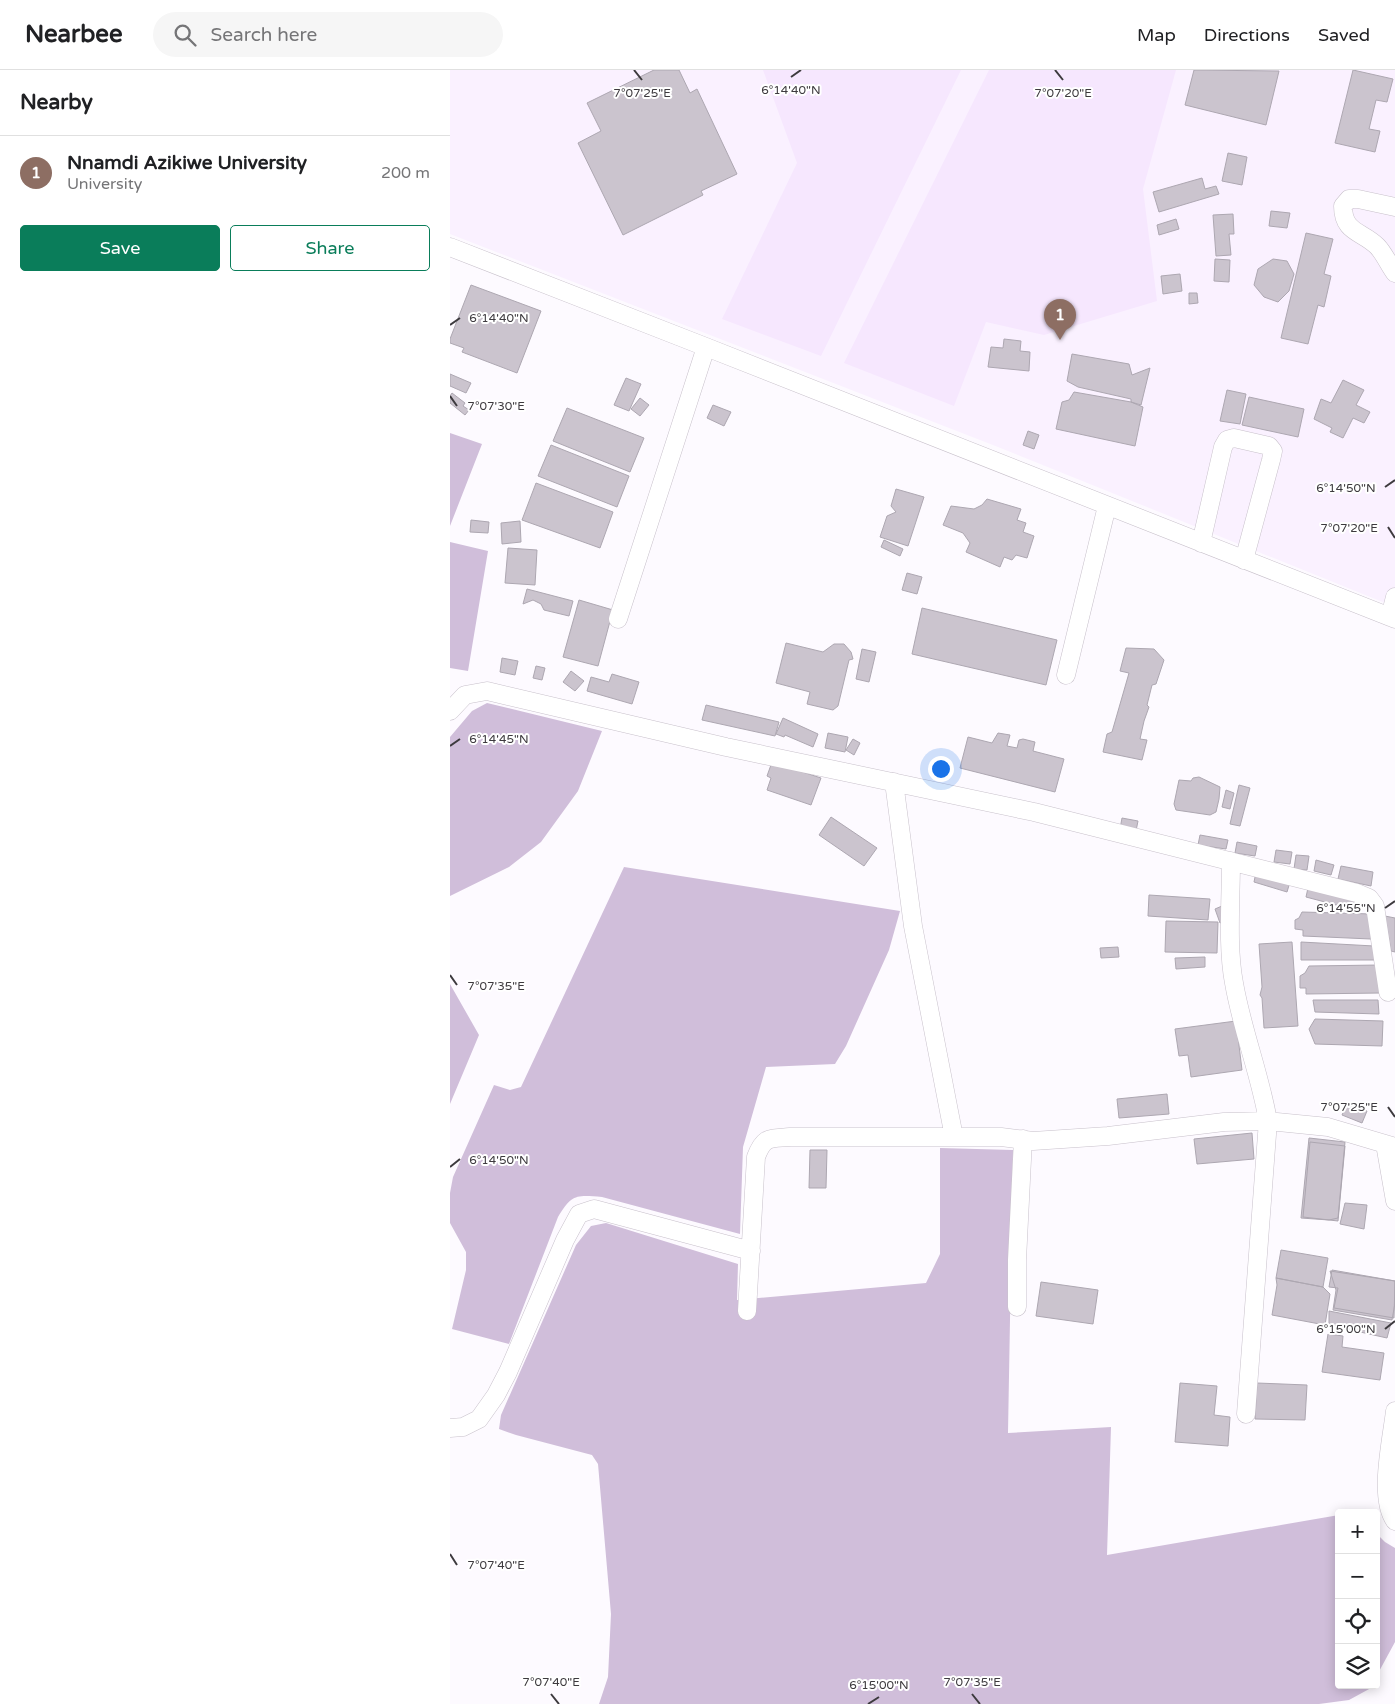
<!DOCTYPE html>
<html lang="en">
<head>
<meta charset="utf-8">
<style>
	:root { --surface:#fff; --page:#f6f6f6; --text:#202124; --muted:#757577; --line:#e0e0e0; --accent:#0a7d5a }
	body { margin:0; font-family:"Varela Round",sans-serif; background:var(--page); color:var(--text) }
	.controls { position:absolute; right:15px; bottom:15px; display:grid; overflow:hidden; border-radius:5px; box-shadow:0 2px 12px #0003 }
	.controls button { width:45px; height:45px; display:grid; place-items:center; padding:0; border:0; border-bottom:1px solid var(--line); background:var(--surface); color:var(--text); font:25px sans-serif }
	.you { position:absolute; left:490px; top:698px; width:18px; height:18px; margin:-12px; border:4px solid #fff; border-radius:50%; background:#1a73e8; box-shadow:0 0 0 8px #1a73e833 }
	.badge { display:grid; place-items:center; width:32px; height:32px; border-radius:50%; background:var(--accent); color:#fff; font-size:16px; font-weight:700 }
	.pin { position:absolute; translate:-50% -41px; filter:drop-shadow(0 1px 2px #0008) }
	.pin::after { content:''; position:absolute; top:26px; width:18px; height:15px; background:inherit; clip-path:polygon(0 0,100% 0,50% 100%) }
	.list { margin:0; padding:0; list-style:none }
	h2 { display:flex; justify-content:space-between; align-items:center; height:65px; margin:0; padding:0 20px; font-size:21px }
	h2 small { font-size:16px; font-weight:400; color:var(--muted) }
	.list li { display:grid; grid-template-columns:32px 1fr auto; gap:15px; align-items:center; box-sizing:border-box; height:75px; padding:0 20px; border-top:1px solid var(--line) }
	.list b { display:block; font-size:19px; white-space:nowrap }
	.list p { margin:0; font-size:16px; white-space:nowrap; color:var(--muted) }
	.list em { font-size:16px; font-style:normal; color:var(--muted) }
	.actions { display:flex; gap:10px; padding:15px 20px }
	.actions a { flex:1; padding:11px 0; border:1px solid var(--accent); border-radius:5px; text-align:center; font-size:18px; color:var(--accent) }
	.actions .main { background:var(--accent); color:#fff }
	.icon { flex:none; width:28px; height:28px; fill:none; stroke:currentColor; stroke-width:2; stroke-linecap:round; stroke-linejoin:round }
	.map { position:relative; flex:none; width:945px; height:1634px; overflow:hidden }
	header { display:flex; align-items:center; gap:30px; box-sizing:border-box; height:70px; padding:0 25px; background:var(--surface); border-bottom:1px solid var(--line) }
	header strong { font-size:24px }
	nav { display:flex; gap:28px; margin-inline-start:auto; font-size:18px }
	.search { width:350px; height:45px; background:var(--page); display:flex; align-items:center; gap:12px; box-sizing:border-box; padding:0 18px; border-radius:28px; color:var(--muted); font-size:19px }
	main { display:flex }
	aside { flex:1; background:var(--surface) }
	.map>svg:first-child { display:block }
</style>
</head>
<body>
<header>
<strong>Nearbee</strong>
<div class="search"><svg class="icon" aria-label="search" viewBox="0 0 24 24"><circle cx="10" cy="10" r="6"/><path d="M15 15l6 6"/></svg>Search here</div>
<nav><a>Map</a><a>Directions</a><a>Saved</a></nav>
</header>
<main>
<aside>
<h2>Nearby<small></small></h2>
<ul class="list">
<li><span class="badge" style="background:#8d6e63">1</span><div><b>Nnamdi Azikiwe University</b><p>University</p></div><em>200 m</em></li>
</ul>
<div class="actions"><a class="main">Save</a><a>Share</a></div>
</aside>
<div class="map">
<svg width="945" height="1634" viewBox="0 0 945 1634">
	<rect width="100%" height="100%" fill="#fdfaff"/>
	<path fill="#faf1ff" d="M0,0H945V537L548,377L0,164Z"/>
	<path fill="#f6e7fe" d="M313,0H511L371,286L272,249L347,93Z
		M539,0H726L693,119L707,231L594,265L536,252L504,336L394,293Z"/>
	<path fill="#d0beda" d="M0,363L32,374L0,456Z
		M0,472L38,481L18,601L0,598Z
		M37,633L152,661L128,721L91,772L59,797L0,826V667L22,641Z
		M174,797L450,841L439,880L396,976L385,994L316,997L293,1077L290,1164L152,1127C126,1125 122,1124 108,1147L59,1274L2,1259L16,1200V1182L0,1153V1123L3,1107L44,1015L60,1020L71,1017Z
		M0,914L29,965L0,1034Z
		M490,1078L563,1080L558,1363L661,1357L657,1485L889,1445V1615H922L921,1618L899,1630L869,1634H149L158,1607L161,1544L148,1394L142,1385L66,1365L49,1359L51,1345L126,1175L141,1156L156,1153L288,1194L287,1230L476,1213L490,1184Z
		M926,1463L935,1472L945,1478V1572L926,1607Z"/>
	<path fill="#cbc4ce" stroke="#ada7b1" d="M204,0H229L240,23L247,19L287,104L251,121L253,125L173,165L128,73L151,61L137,33Z
		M744,0L829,1L816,55L735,35Z
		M903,0L943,9L937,32L926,30L919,59L930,61L925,82L885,73Z
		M778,83L797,87L792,115L772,111Z
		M752,108L755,119L766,116L769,124L709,142L703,122Z
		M821,141L840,143L837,158L819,156Z
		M783,144L784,164H779L781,185L766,186L763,145Z
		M726,149L729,159L709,165L707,155Z
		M856,163L883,169L874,204L881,206L874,237L868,235L858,274L831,268Z
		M765,189L780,190L779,212L764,211Z
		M823,189L837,191L844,204L839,221L828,232L814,227L804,215L808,199Z
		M730,204L732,221L713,224L711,206Z
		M21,215L91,241L67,303L12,282L14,278L0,273V269Z
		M739,223H747L748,233L739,234Z
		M554,269L571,271L570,281L580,282L579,301L538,297L541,277L553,278Z
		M622,284L679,294L682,305L700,298L691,335L681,332V329L628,317L617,311Z
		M0,304L21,313L16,323L0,316Z
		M176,308L191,314L179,341L164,335Z
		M893,310L914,320L906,335L920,342L914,353L903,348L893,368L880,362L882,358L864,349L871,329L881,333Z
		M777,320L796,324L790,354L770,351Z
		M624,322L681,332L693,337L685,376L606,359L612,332L619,330Z
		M2,323L15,333L13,336L19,340L15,345L0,333V326Z
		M799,327L854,339L848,367L792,355Z
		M190,328L199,335L190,346L181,339Z
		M263,335L281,342L274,356L257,348Z
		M117,338L194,368L180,402L103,371Z
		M578,361L589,365L584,379L573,375Z
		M101,375L179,406L167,437L88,406Z
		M86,413L163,442L150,478L72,450Z
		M446,419L474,427L458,476L430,467L437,446L446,442L441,436Z
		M537,429L571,439L567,450L576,453L573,462L584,466L577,488L566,485L562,490L554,487L550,497L516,482L520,473L513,463L493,455L501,436L524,439L532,435Z
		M21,450L39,452L38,463L20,462Z
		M70,451L71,472L52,474L51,453Z
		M434,470L453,479L450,486L431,477Z
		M58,478L87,480L85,515L55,513Z
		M457,503L472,507L467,524L452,520Z
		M77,519L123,531L119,546L94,540L91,534L83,530L73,534Z
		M129,530L163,540L148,596L113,587Z
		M472,538L607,570L596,615L462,584Z
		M336,573L373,582L384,574H394L401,582L403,589L399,590L388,636L383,640L357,634L360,622L326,613Z
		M676,578L704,579L714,590L706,614L702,615L697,635L699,637L694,651L690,669L697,670L692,690L653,682L657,664L662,662L679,603L670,601Z
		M412,579L426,582L419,612L406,609Z
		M52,588L68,591L65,605L50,602Z
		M86,596L95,598L92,610L83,608Z
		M121,601L134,611L125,621L113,612Z
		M162,604L189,612L182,634L137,621L141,607L159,612Z
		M256,635L329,652L325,666L252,650Z
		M333,648L368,664L363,677L335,665L334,667L326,664Z
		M378,663L398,667L395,682L375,678Z
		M548,663L560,665L557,676L567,678L569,670L573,669L585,672L583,681L614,689L605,722L510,698L518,667L542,673Z
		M403,669L410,673L404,685L396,680Z
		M322,692L371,708L361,735L317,720L321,708L317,706Z
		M749,707L770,717L769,729L766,742L760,745L726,740L724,734L729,710L741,711L743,708Z
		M789,715L800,718L790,756L780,754Z
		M776,720L784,723L780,739L772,737Z
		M381,747L427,778L414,796L369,765Z
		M672,748L688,751L686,761L670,759Z
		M750,765L778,770L776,779L748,775Z
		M787,772L807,776L805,786L785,783Z
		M826,780L842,782L840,794L824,792Z
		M846,785L859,786L857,800L844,799Z
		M866,790L884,795L881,805L864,801Z
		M891,796L923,802L921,816L888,809Z
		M806,802L840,812L837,822L804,812Z
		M858,818L912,832L909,841L856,827Z
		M699,825L760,829L758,850L698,846Z
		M772,836L777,850L770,853L765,839Z
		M852,842L922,844L921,869L853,866V860L845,859V850L849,848Z
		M935,846L945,848V882L941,881Z
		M716,851L768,852L767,883L715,882Z
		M842,872L848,956L814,958L812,928L810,925L812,917L809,874Z
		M851,872L924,876L925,890H851Z
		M668,877L669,887L651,888L650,878Z
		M755,887V897L726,899L725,888Z
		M930,895V923L856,924V918H850V906L855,903L859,896Z
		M863,930H928L929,944L865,942Z
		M865,949L933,951L932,976L865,974L859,959Z
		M786,951L792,1000L741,1007L738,985L729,986L725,959Z
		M717,1024L719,1044L669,1048L667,1029Z
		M897,1034L917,1041L912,1053L892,1045Z
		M802,1063L804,1089L747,1094L744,1069Z
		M859,1068L895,1072L888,1148L879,1150L851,1148Z
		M860,1072L895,1076L888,1151L853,1147Z
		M360,1080H377L376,1118H359Z
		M895,1133L917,1135L914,1159L890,1154Z
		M831,1180L878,1188L873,1217L826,1208Z
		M882,1200L945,1211L944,1248L884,1238L888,1218L879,1217Z
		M880,1201L945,1211V1233L942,1250L883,1240L886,1220Z
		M826,1208L873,1217L880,1224L875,1255L822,1245L827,1215Z
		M591,1212L648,1220L643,1254L586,1246Z
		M879,1241L941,1253L937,1268L879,1255Z
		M878,1264L893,1266L892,1277L934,1283L930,1310L872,1302Z
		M730,1313L767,1316L764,1345L780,1347L778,1376L725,1372Z
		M807,1313L857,1315L855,1350L805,1349Z"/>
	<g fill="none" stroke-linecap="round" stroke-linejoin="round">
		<defs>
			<path id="minor" d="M945,137L908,129H899L893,136C893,163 912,161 927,176C934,183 939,195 945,203
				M0,177L256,277L945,549
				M751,473L773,377L777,370L784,368L819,376L823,381L821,390L794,490
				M940,547L945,527
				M168,549L256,277
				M616,605L657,436
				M0,641L15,625L37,621L276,677L584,742L907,823L919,828L925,836L938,922
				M444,712L463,856L504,1067
				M781,791C781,829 777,877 784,913C792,960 810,1004 818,1051L796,1344
				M935,1074L945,1131
				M567,1237V1190L573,1069
				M297,1241L306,1087C314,1066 319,1069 340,1067H551L583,1071L658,1066L774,1052L818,1051L878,1057L945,1077
				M945,1341C942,1368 928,1428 945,1451
				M0,1358L13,1357L29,1349L46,1325L58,1302L115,1170L129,1144L144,1139L301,1181"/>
		</defs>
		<use href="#minor" stroke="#c8c1cb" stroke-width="19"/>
		<use href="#minor" stroke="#fff" stroke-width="18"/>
	</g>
	<path fill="none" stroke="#3d3a3e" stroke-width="2" d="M184,0L192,10M605,0L613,10M341,7L351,0M0,255L10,248M0,326L7,336M935,417L945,410M938,457L945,468M0,676L10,669M935,838L945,831M0,905L7,915M938,1037L945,1047M0,1097L10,1089M935,1259L945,1251M0,1484L7,1495M101,1624L109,1634M522,1624L530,1634M418,1634L429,1627"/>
	<g font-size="12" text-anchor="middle" fill="#3d3a3e" stroke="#fff" stroke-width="4" stroke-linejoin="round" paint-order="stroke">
		<text x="341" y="24">6°14'40"N</text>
		<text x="192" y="27">7°07'25"E</text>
		<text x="613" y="27">7°07'20"E</text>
		<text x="49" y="252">6°14'40"N</text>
		<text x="46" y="340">7°07'30"E</text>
		<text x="896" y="422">6°14'50"N</text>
		<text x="899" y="462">7°07'20"E</text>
		<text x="49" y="673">6°14'45"N</text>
		<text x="896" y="842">6°14'55"N</text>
		<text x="46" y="920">7°07'35"E</text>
		<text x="899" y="1041">7°07'25"E</text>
		<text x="49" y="1094">6°14'50"N</text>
		<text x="896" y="1263">6°15'00"N</text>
		<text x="46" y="1499">7°07'40"E</text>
		<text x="101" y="1616">7°07'40"E</text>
		<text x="522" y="1616">7°07'35"E</text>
		<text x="429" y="1619">6°15'00"N</text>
	</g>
</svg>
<div class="controls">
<button>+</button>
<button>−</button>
<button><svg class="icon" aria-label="locate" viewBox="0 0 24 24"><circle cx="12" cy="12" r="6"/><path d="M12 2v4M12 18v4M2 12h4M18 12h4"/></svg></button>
<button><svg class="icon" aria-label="layers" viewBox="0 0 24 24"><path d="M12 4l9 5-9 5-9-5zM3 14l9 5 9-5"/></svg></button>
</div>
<div class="you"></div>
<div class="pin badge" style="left:610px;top:270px;background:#8d6e63">1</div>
</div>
</main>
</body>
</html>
